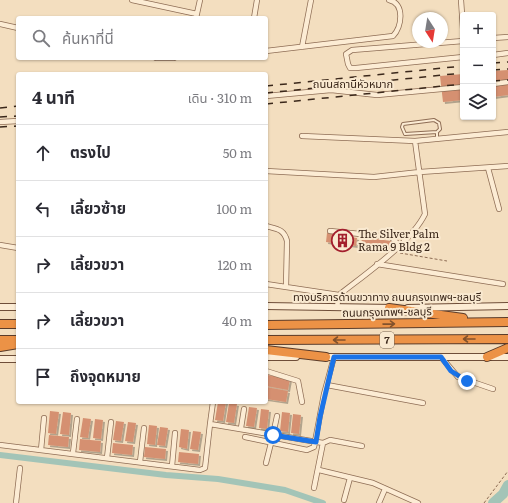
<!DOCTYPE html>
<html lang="th">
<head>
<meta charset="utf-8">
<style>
	:root { --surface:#fff; --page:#f7f7f7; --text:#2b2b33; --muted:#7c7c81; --line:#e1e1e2 }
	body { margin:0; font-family:Literata,"Noto Sans Thai",serif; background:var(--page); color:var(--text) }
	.controls { position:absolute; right:12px; top:12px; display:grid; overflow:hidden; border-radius:4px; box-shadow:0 1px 3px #0004 }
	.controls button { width:36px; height:36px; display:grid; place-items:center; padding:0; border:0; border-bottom:1px solid var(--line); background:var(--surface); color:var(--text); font:20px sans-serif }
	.compass { position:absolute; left:412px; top:12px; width:36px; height:36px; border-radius:50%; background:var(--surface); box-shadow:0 1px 3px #0004; rotate:168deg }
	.stop { position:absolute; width:12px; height:12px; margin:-9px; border:3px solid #1a73e8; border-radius:50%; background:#fff }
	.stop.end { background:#1a73e8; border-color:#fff; box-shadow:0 1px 4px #0008 }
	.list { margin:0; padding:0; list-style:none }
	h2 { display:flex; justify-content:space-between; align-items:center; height:52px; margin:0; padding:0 16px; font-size:17px }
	h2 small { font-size:13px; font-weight:400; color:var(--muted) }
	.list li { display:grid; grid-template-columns:26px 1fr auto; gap:12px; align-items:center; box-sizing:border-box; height:56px; padding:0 16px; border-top:1px solid var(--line) }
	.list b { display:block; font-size:15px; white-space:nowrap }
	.list em { font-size:13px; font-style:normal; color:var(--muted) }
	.icon { flex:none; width:22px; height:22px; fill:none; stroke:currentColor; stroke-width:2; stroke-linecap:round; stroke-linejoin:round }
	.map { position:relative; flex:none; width:508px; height:503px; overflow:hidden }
	.search { position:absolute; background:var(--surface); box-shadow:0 1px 3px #0004; left:16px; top:16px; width:252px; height:44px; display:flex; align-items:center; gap:10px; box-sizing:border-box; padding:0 14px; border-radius:4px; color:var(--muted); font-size:15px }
	.panel { position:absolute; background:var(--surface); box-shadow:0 1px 3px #0004; left:16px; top:72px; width:252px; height:332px; border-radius:4px }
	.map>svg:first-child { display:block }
</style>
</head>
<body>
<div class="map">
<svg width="508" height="503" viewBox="0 0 508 503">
	<defs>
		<filter id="shadow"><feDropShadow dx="2" dy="2" stdDeviation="0" flood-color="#0004"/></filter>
	</defs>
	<rect width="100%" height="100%" fill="#f3debf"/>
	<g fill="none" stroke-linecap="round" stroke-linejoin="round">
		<path stroke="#a3c4b7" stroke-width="6" d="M0,455L166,475L218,479L285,490L323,503"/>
		<path stroke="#a3c4b7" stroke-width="10" d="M493,503L503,494L508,485"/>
	</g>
	<path fill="#d59071" filter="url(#shadow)" d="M508,70V95L493,97V71Z
		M463,74V100L443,102L440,76Z
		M327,233L357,238L356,246L326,242Z
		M362,237L391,241L390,250L361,247Z
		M268,375L290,379L288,390L266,386Z
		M266,387L288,391L286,402L266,399Z
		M218,402H226L223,421L215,420Z
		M229,403L237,404L234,423L226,422Z
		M249,407L257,408L254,427L246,426Z
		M261,409L269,410L267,429L259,428Z
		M50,411L59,412L56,434L48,433Z
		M63,412L71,413L69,435L60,434Z
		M282,412L290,413L288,432L280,431Z
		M293,414L301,415L299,434L291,433Z
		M83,418L91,419L88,438L80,437Z
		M95,419L103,420L101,439L93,438Z
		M116,421L124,422L121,441L113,440Z
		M128,422L136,423L133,442L125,441Z
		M149,425L157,426L155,445L147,444Z
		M160,427L168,428L165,446L157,445Z
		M181,429L189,430L187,449L179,447Z
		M193,431L201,432L198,450L190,449Z
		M49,435L69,437L68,447L48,445Z
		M80,439L101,441L100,452L79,450Z
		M113,443L133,445L132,455L112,453Z
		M145,447L166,449L165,459L144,457Z
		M179,452L199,454L198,464L178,462Z"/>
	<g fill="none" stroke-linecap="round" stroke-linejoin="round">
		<defs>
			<path id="lane" d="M437,132L405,134L402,127L403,124L434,120L439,123L440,129L437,132V138"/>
			<path id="street" d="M132,0L197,14
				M461,0L463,29
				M196,18L200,0
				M254,18L257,0
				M0,24L18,28
				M493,38L508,37
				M463,41L352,50L346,54L348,64L350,68H356L463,57
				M302,47L311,0
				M266,51L393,36C402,27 405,3 389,0
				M493,55L508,53
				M156,58H174
				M493,84L508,82
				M266,96L331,90L377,95L463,87
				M0,122L18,121
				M302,136L415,141
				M488,168L499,209
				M266,171L374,177L420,172L508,166
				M266,226C277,229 284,229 287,241L286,287
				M330,231L391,237L399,245
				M0,245L18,248
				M377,264L503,284
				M266,284L339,295
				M337,307L339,295C364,275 411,243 425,214L415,141L508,132
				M441,357L458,377L493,389
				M266,371L298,381L302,402
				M327,385L423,403
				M210,424L213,402
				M241,428L244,409
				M273,435L277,416
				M245,437L307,450L314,447L324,394L334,357
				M0,445L200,470L205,468L210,424L323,443L330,440L362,446
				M41,450L44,418
				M73,453L77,419
				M107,458L111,422
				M140,462L144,428
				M266,463L271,443
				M172,466L175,433
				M319,470L373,483L418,503
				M314,488L323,443
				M344,500L350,478
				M16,503L20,468
				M379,503L385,489"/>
			<path id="secondary" d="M266,306L392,308
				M0,307H18
				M408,308L508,306
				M266,357H296
				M322,357H508
				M0,359H18"/>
			<path id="highway" d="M389,308L463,318
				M0,324H18
				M266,325L508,322
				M0,340H18
				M266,340L508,339
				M0,347L18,344
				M266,350L326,357
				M487,357L508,348"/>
		</defs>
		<use href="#lane" stroke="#8e6d55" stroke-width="4"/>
		<use href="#street" stroke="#8e6d55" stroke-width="6"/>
		<use href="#secondary" stroke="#6f4e39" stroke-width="8"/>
		<use href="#highway" stroke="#5b3c2a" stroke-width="10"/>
		<path stroke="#8e6d55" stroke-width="1" stroke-dasharray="3 2" stroke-linecap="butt" d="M400,253L447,261
			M484,503L508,471"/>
		<use href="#lane" stroke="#fcecd4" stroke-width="2"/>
		<use href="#street" stroke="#fcecd4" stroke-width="4.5"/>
		<use href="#secondary" stroke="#fcecd4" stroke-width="6"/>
		<use href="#highway" stroke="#ec9246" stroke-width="8"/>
		<path stroke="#3b281b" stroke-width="1.5" stroke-dasharray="7 7" stroke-linecap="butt" d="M493,63L508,62
			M493,70L508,69
			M493,81L508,80
			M266,86L463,66
			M266,93L463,73
			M266,104L463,84
			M0,108L18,106
			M0,117L18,116
			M0,127L18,126"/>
	</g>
	<defs><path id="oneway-shaft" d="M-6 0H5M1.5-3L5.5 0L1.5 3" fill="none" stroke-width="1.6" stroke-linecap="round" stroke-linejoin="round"/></defs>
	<g stroke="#82522c">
		<use href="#oneway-shaft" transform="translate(389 324) rotate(-1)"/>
		<use href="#oneway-shaft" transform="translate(469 339) rotate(180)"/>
		<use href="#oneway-shaft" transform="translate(339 340) rotate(180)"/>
	</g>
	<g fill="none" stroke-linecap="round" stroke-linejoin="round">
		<path stroke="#1a73e8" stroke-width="5" d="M273,435L316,442L320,417L334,357H441L451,371L467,381"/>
	</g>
	<defs>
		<symbol id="building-ring" viewBox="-11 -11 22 22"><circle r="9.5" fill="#f9e9d0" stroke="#a31f2d" stroke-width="1.5"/><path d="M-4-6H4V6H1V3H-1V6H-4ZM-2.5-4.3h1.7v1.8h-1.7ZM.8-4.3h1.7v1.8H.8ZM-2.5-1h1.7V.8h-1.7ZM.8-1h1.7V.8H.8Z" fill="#a31f2d"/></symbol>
	</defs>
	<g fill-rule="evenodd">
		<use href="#building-ring" x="330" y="228" width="25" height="25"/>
	</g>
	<g text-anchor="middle" stroke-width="4" stroke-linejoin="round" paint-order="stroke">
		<rect fill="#f9e9d0" stroke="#746251" stroke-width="1" x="380" y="332" width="14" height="16" rx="3"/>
		<g font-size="10" font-weight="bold" fill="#3b281b">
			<text x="387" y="344">7</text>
		</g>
		<g font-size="11" fill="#3b281b" stroke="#f9e9d0">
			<text x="353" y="88">ถนนสถานีหัวหมาก</text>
			<text x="387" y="301">ทางบริการด้านขวาทาง ถนนกรุงเทพฯ-ชลบุรี</text>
			<text transform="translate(387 312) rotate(-1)" y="4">ถนนกรุงเทพฯ-ชลบุรี</text>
		</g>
		<g font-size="11" fill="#3b281b" stroke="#f9e9d0" text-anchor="start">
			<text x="358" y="238">The Silver Palm<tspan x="358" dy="13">Rama 9 Bldg 2</tspan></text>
		</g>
	</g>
</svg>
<div class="controls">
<button>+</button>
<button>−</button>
<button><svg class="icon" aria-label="layers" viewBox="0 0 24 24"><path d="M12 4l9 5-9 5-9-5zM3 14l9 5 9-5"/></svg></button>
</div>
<svg class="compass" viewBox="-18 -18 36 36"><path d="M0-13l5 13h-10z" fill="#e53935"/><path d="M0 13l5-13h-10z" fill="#7c7c81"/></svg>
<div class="stop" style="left:273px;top:435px"></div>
<div class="stop end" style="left:467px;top:381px"></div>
<div class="search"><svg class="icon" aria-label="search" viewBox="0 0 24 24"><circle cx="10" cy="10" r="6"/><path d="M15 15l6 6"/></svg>ค้นหาที่นี่</div>
<section class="panel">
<h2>4 นาที<small>เดิน · 310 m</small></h2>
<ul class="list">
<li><svg class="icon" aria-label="ahead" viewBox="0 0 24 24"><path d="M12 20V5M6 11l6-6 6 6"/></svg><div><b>ตรงไป</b></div><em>50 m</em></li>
<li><svg class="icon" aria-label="left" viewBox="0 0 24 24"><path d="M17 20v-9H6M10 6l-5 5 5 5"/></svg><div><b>เลี้ยวซ้าย</b></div><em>100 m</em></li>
<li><svg class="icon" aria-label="right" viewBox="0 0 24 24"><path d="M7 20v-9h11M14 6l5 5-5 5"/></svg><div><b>เลี้ยวขวา</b></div><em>120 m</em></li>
<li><svg class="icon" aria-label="right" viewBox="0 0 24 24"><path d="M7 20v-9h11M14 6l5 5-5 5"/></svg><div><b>เลี้ยวขวา</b></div><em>40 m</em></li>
<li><svg class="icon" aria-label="arrive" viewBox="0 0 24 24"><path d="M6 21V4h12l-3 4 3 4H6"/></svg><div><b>ถึงจุดหมาย</b></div></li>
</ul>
</section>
</div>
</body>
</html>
